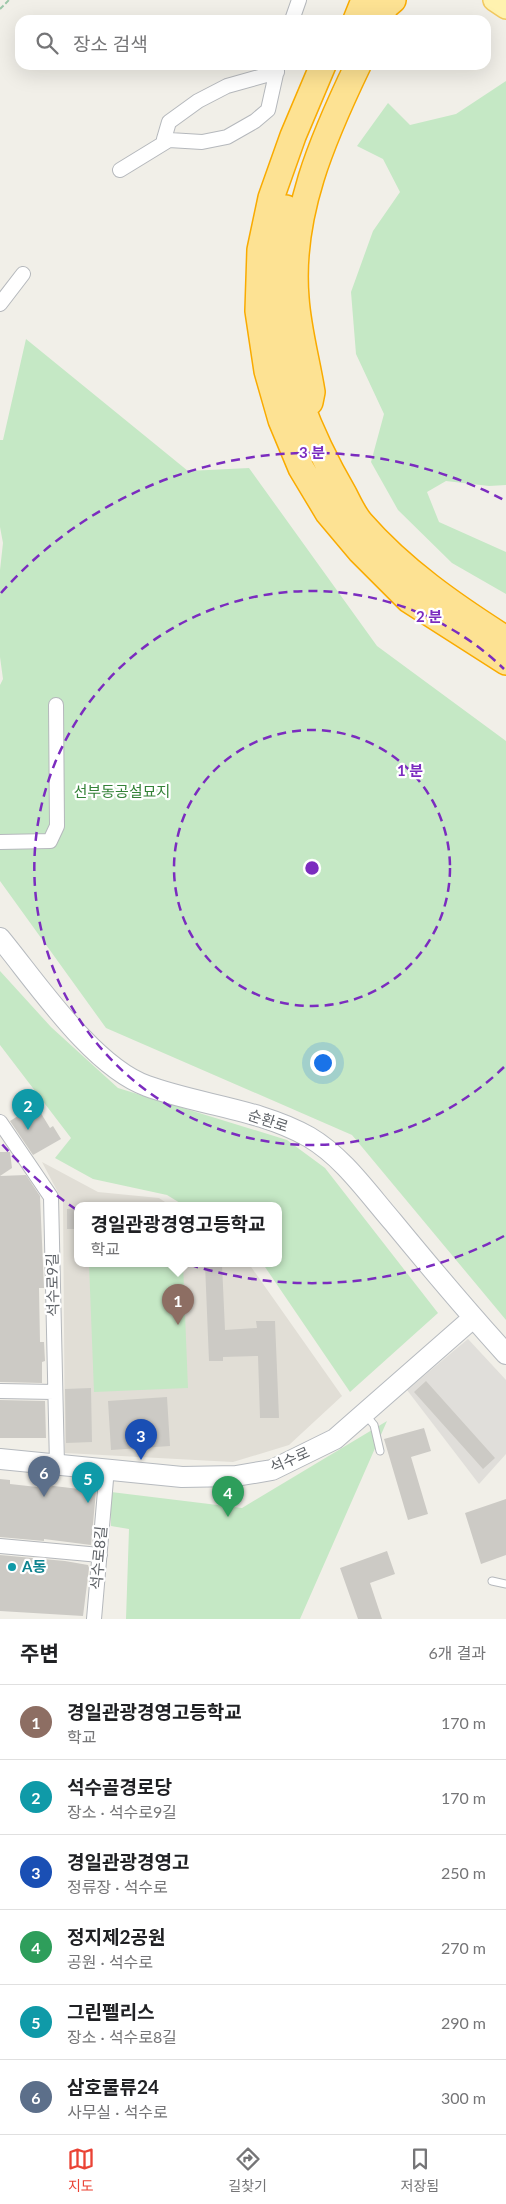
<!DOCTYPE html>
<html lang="ko">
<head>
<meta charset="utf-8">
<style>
	:root { --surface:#fff; --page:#f6f6f6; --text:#202124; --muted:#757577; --line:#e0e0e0; --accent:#ea4335 }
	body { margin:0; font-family:Lato,"Noto Sans KR",sans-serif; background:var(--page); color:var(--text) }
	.you { position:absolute; left:322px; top:1062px; width:18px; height:18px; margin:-12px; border:4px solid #fff; border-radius:50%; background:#1a73e8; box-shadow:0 0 0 8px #1a73e833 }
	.badge { display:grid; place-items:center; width:32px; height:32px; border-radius:50%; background:var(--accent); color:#fff; font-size:16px; font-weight:700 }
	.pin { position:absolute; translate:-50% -41px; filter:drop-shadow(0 1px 2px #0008) }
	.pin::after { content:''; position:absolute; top:26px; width:18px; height:15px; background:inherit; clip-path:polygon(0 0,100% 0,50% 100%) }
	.popup { position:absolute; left:74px; top:1202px; width:208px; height:65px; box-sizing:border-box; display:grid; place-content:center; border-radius:10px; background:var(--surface); filter:drop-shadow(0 1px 4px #0005); font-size:16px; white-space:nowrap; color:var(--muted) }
	.popup b { font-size:19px; color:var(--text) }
	.popup::after { content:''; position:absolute; left:50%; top:100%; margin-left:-10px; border:10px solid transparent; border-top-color:var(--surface) }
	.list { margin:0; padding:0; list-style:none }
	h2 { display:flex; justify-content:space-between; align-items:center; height:65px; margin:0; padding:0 20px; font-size:21px }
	h2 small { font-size:16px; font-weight:400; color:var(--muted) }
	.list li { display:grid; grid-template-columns:32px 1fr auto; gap:15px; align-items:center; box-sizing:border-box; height:75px; padding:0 20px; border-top:1px solid var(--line) }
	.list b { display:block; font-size:19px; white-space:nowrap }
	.list p { margin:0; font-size:16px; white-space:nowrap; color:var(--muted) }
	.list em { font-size:16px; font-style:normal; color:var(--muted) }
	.icon { flex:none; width:28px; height:28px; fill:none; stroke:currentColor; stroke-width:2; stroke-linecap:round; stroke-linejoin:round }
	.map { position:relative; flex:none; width:506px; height:1619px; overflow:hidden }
	.search { position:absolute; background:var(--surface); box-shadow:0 5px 20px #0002; left:15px; right:15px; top:15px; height:55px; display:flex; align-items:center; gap:12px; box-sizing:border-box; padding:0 18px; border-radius:15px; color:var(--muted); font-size:19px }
	.sheet { height:515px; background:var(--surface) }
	nav { display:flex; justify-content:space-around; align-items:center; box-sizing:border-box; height:70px; border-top:1px solid var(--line); background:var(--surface); font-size:14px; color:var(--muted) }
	nav a { display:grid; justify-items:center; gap:2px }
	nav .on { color:var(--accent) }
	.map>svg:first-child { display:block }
</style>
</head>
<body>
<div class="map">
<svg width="506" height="1619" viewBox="0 0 506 1619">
	<rect width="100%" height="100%" fill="#f1efe8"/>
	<path fill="#e0deda" d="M468,1339L506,1380V1454L479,1484L407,1390Z"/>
	<path fill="#e1ded6" d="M42,1162L98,1192L159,1198L171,1206H78V1264H249L342,1396L289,1445L233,1462L65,1453L63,1202Z"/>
	<path fill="#c5e8c5" d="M506,81V485L489,486L446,481L427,492L439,522L506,552V594L452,563L398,510L371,462L384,414L356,354L351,292L373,231L400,192L383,159L357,146L388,103L410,125L456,114Z
		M26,339L188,471L249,468L377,646L506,741V1320L352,1135L106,1028L0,881V685L3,679L0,657V570L3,543L0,527V440H3Z
		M0,971L51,1027L118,1088L287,1140L325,1168L438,1313L350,1392L263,1264H278V1206H185L167,1195L93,1179L55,1158L71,1138L0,1045Z
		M89,1264H183L188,1388L94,1392Z
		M387,1421L300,1619H126L129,1529L111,1526V1492L242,1508Z"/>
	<path fill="#cccac5" d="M36,1105L50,1128L53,1126L61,1139L33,1155L10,1121Z
		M0,1152H10L12,1168L0,1176Z
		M26,1175L40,1196L44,1288H39L40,1342H44L45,1361L42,1362V1383L0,1382V1176Z
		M78,1208V1229H67V1209Z
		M205,1264H222L225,1330L257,1328L256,1321H275L279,1418H260L258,1356L223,1357V1361H209Z
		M426,1381L495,1458L483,1469L414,1392Z
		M91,1388L92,1442L66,1443L65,1389Z
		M167,1397L170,1446L111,1450L108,1401Z
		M0,1400L45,1401L46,1438H0Z
		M424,1428L431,1451L411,1457L428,1514L408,1520L384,1439Z
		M0,1479L10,1480V1484L37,1487V1484L96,1491L91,1545L44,1539V1541L0,1537Z
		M506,1499V1555L481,1564L465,1513Z
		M387,1551L395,1574L370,1583L382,1619H358L340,1568Z
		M0,1555L65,1561L88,1565L89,1568L83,1616L0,1611Z"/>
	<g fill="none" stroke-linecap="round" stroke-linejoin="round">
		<defs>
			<path id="lane" d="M365,1414L374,1425L380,1451
				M492,1581L506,1584"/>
			<path id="street" d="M292,20L299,0
				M164,139L169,122L198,101L227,86L277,72
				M120,170L169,140L202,142L227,137L255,121L268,110L278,65
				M0,304L23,274
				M0,842L50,841L57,826L56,705
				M0,1122L51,1197L57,1465
				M0,1391L54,1392
				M0,1546L100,1555
				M94,1619L107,1468"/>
			<path id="secondary" d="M0,938C37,983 93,1067 147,1086C199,1105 260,1109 309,1137C343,1157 367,1192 393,1222C430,1267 467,1311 506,1354
				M0,1459L182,1477L236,1476L272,1470L335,1439L473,1318"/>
			<path id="primary" d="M494,0L506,8"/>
			<path id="highway" d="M356,20L364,0
				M379,20L386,6L393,0
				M323,65L293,136L271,198L260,250L258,311L267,371L281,420L301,468L328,513L360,551L409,600L506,662
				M286,208C280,242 273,279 278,313C286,377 312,439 344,494C349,504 354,515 361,523C402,570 454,606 506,639
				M310,402L312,392C307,361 298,329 296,298C289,215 323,138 358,65"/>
		</defs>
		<use href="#lane" stroke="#b5b8bc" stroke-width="9"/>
		<use href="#street" stroke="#b5b8bc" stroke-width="16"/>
		<use href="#secondary" stroke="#b6babf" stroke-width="22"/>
		<use href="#primary" stroke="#f2c960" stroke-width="24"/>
		<use href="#highway" stroke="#f9ab00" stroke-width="28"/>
		<path stroke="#9cc7a9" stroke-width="2" stroke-dasharray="5 2.5" stroke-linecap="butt" d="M0,9L9,0"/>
		<use href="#lane" stroke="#fff" stroke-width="7"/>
		<use href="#street" stroke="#fff" stroke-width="14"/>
		<use href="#secondary" stroke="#fff" stroke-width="20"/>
		<use href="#primary" stroke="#fff2af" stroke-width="21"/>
		<use href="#highway" stroke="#fde293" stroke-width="25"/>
	</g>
	<g fill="none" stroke="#7b2cbf" stroke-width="2.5" stroke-dasharray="9 6">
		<circle cx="312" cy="868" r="138"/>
		<path d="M504 1067A277 277 0 1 1 504 669"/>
		<path d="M504 1236A415 415 0 0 1 1 1143M1 593A415 415 0 0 1 504 500"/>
	</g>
	<circle fill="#0f9aa8" stroke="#fff" stroke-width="2" cx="12" cy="1567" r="5"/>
	<g text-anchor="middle" stroke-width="4.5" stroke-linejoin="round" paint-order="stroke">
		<g font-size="15" fill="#348238" stroke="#fff">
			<text x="122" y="797">선부동공설묘지</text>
		</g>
		<g font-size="15" fill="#5f6368" stroke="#fff">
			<text transform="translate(268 1121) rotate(18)" y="5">순환로</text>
			<text transform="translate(53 1285) rotate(-91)" y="5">석수로9길</text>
			<text transform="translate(290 1460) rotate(-24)" y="5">석수로</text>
			<text transform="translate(99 1558) rotate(-85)" y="5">석수로8길</text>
		</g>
		<g font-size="15" font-weight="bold" fill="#0d838f" stroke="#fff" text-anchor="start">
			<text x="22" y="1572">A동</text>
		</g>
	</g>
	<circle cx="312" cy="868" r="8" fill="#7b2cbf" stroke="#fff" stroke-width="2.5"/>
	<g font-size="15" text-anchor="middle" font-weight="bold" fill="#7b2cbf" stroke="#fff" stroke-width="4.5" stroke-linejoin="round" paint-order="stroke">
		<text x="312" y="458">3 분</text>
		<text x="429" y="622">2 분</text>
		<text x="410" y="776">1 분</text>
	</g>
</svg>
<div class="you"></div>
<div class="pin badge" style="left:178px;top:1325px;background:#8d6e63">1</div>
<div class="popup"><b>경일관광경영고등학교</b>학교</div>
<div class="pin badge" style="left:28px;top:1130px;background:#0f9aa8">2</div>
<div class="pin badge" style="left:141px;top:1460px;background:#1a4fb4">3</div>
<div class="pin badge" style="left:228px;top:1517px;background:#2e9e5b">4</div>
<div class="pin badge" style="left:88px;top:1503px;background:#0f9aa8">5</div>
<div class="pin badge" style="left:44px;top:1497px;background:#5c6f8a">6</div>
<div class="search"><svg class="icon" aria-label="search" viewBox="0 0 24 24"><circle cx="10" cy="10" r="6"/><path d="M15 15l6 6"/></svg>장소 검색</div>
</div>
<section class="sheet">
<h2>주변<small>6개 결과</small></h2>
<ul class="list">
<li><span class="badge" style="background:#8d6e63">1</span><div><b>경일관광경영고등학교</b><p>학교</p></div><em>170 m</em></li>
<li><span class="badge" style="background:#0f9aa8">2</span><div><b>석수골경로당</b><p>장소 · 석수로9길</p></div><em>170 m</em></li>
<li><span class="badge" style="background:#1a4fb4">3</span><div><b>경일관광경영고</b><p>정류장 · 석수로</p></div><em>250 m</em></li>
<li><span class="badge" style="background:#2e9e5b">4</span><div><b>정지제2공원</b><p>공원 · 석수로</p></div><em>270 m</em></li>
<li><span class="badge" style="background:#0f9aa8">5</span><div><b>그린펠리스</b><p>장소 · 석수로8길</p></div><em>290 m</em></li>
<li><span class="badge" style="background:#5c6f8a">6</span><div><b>삼호물류24</b><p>사무실 · 석수로</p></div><em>300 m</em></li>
</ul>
</section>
<nav>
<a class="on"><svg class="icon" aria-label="map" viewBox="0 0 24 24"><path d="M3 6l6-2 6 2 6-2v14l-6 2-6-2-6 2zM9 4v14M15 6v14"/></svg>지도</a>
<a><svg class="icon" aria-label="directions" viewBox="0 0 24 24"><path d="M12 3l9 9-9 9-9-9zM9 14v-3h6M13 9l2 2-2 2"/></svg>길찾기</a>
<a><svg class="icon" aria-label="saved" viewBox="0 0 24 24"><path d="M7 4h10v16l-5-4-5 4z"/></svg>저장됨</a>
</nav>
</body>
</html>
